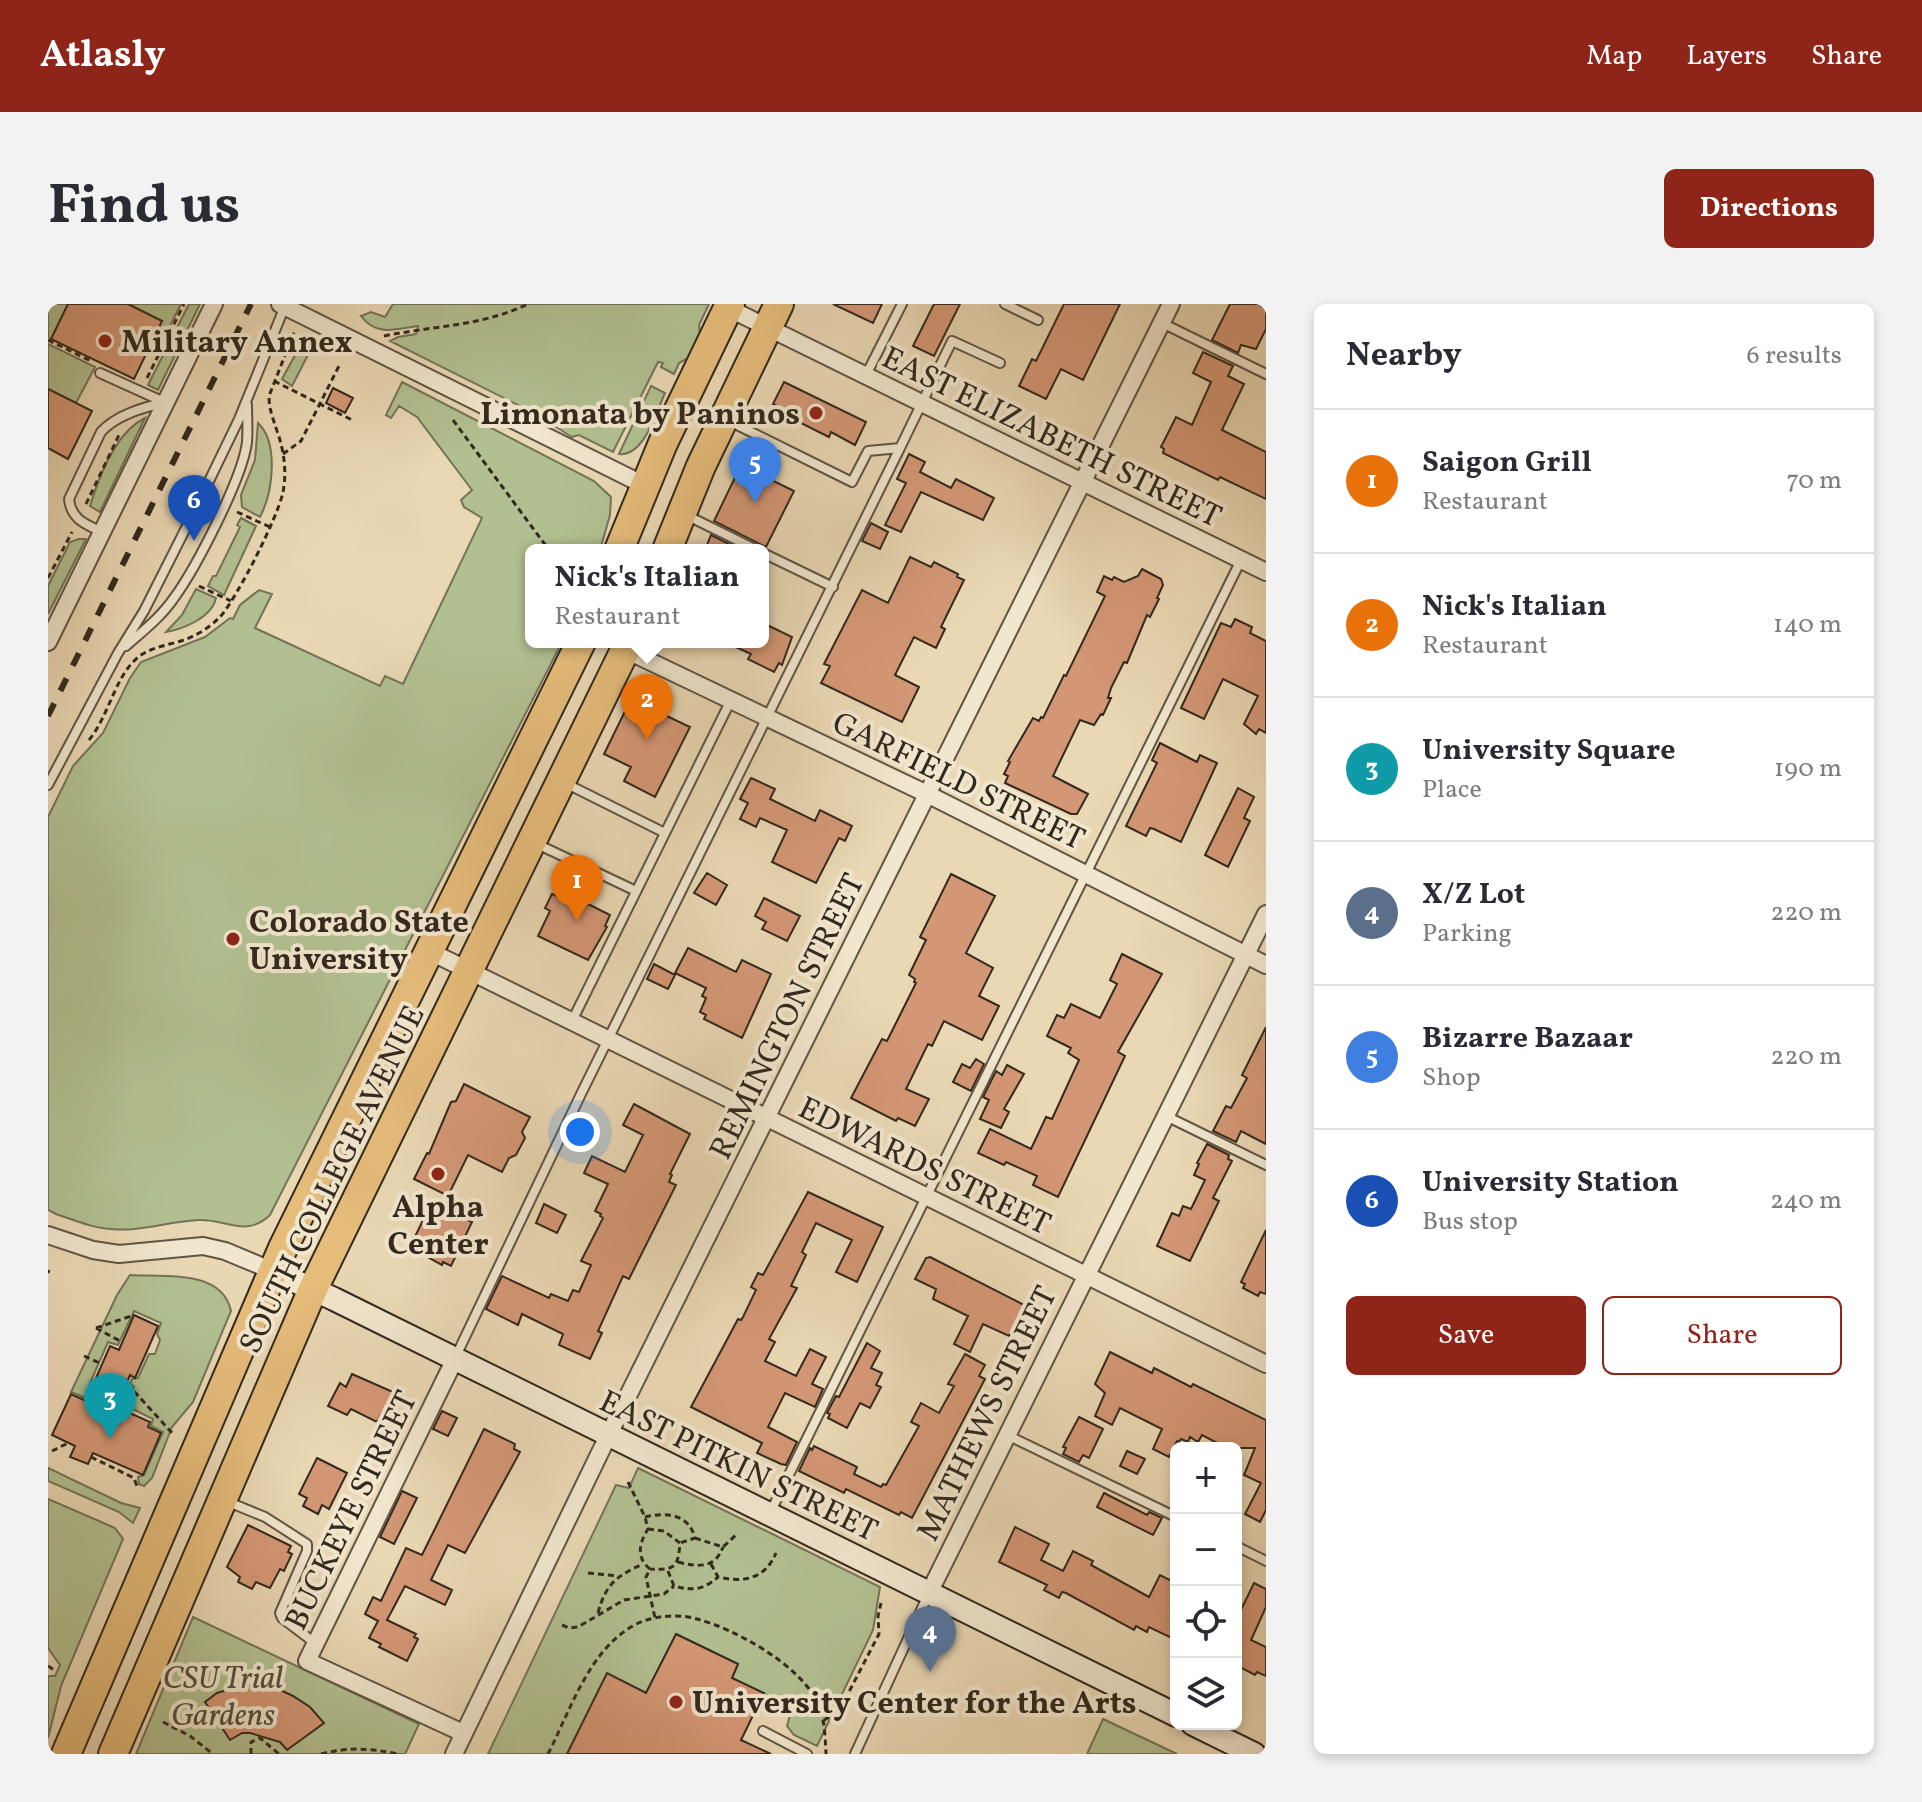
<!DOCTYPE html>
<html lang="en">
<head>
<meta charset="utf-8">
<style>
	:root { --surface:#fff; --page:#f2f2f3; --text:#2b2b33; --muted:#7c7c81; --line:#e1e1e2; --accent:#8f2418 }
	body { margin:0; font-family:Vollkorn,serif; background:var(--page); color:var(--text) }
	.controls { position:absolute; right:24px; bottom:24px; display:grid; overflow:hidden; border-radius:12px; box-shadow:0 4px 12px #0003 }
	.controls button { width:72px; height:72px; display:grid; place-items:center; padding:0; border:0; border-bottom:2px solid var(--line); background:var(--surface); color:var(--text); font:40px sans-serif }
	.you { position:absolute; left:532px; top:828px; width:28px; height:28px; margin:-20px; border:6px solid #fff; border-radius:50%; background:#1a73e8; box-shadow:0 0 0 12px #1a73e833 }
	.badge { display:grid; place-items:center; width:52px; height:52px; border-radius:50%; background:var(--accent); color:#fff; font-size:26px; font-weight:700 }
	.pin { position:absolute; translate:-50% -66px; filter:drop-shadow(0 2px 4px #0008) }
	.pin::after { content:''; position:absolute; top:42px; width:28px; height:24px; background:inherit; clip-path:polygon(0 0,100% 0,50% 100%) }
	.popup { position:absolute; left:477px; top:240px; width:244px; height:104px; box-sizing:border-box; display:grid; place-content:center; border-radius:12px; background:var(--surface); filter:drop-shadow(0 2px 6px #0005); font-size:26px; white-space:nowrap; color:var(--muted) }
	.popup b { font-size:30px; color:var(--text) }
	.popup::after { content:''; position:absolute; left:50%; top:100%; margin-left:-16px; border:16px solid transparent; border-top-color:var(--surface) }
	.list { margin:0; padding:0; list-style:none }
	h2 { display:flex; justify-content:space-between; align-items:center; height:104px; margin:0; padding:0 32px; font-size:34px }
	h2 small { font-size:26px; font-weight:400; color:var(--muted) }
	.list li { display:grid; grid-template-columns:52px 1fr auto; gap:24px; align-items:center; box-sizing:border-box; height:144px; padding:0 32px; border-top:2px solid var(--line) }
	.list b { display:block; font-size:30px; white-space:nowrap }
	.list p { margin:0; font-size:26px; white-space:nowrap; color:var(--muted) }
	.list em { font-size:26px; font-style:normal; color:var(--muted) }
	.actions { display:flex; gap:16px; padding:24px 32px }
	.actions a { flex:1; padding:18px 0; border:2px solid var(--accent); border-radius:12px; text-align:center; font-size:28px; color:var(--accent) }
	.actions .main { background:var(--accent); color:#fff }
	.icon { flex:none; width:44px; height:44px; fill:none; stroke:currentColor; stroke-width:2; stroke-linecap:round; stroke-linejoin:round }
	.map { position:relative; flex:none; width:1218px; height:1450px; overflow:hidden; border-radius:12px }
	header { display:flex; align-items:center; gap:48px; box-sizing:border-box; height:112px; padding:0 40px; background:var(--accent); color:#fff }
	header strong { font-size:38px }
	nav { display:flex; gap:44px; margin-inline-start:auto; font-size:28px }
	.intro { display:flex; align-items:center; justify-content:space-between; box-sizing:border-box; height:192px; padding:0 48px }
	h1 { margin:0; font-size:56px }
	.button { padding:20px 36px; border-radius:12px; background:var(--accent); color:#fff; font-size:28px; font-weight:700 }
	main { display:flex; gap:48px; padding:0 48px }
	aside { flex:1; background:var(--surface); border-radius:12px; box-shadow:0 4px 12px #0003 }
	.map>svg:first-child { display:block }
</style>
</head>
<body>
<header>
<strong>Atlasly</strong>
<nav><a>Map</a><a>Layers</a><a>Share</a></nav>
</header>
<div class="intro"><h1>Find us</h1><a class="button">Directions</a></div>
<main>
<div class="map">
<svg width="1218" height="1450" viewBox="0 0 1218 1450">
	<rect width="100%" height="100%" fill="#ead8b4"/>
	<filter id="stains"><feTurbulence type="fractalNoise" baseFrequency=".0025" numOctaves="4"/><feColorMatrix values="0 0 0 0 .2 0 0 0 0 .09 0 0 0 0 .02 0 0 0 .5 -.17"/></filter>
	<radialGradient id="worn" r=".72"><stop offset=".6" stop-color="#630" stop-opacity="0"/><stop offset="1" stop-color="#630" stop-opacity=".3"/></radialGradient>
	<path fill="#b2c091" stroke="#727458" stroke-width="2" d="M0,0H20L3,35L0,33Z
		M85,0H133L111,44L103,40L114,17L84,2Z
		M141,0H152L110,86L100,81Z
		M345,0H661L651,21L652,29L642,53L631,59L626,70L613,63L615,59L610,58L565,148L531,131L524,133L484,108L342,37L350,33L368,30L370,22C347,25 329,33 313,12L323,8L337,13Z
		M0,40L47,63L28,99L0,85Z
		M251,44L262,47L244,82L234,75Z
		M354,78L546,177L563,193L562,211L552,246H483V338H514L222,911C198,934 179,915 151,916C122,917 92,928 63,925C44,924 26,916 8,910L0,906V513L25,462L55,429L82,374L93,358L157,333L182,314L185,315L192,301L211,286L224,290L207,324L332,382L337,372L355,380L434,214L416,203L413,196L424,186L369,113L351,102L343,114L338,111Z
		M603,82L617,89C608,108 596,153 571,150Z
		M97,114L52,208L42,202C51,172 68,128 97,114Z
		M210,119C231,139 225,188 212,213L194,203L193,191L207,156Z
		M193,214L208,222L176,291L160,282L165,272H168L192,223L189,221Z
		M31,235H38L0,310V282L22,238Z
		M148,285L168,294C164,313 136,325 118,328L134,311Z
		M82,971C117,973 174,965 183,1007L145,1098L124,1123L104,1174L96,1182L91,1180L90,1173L96,1171L115,1128L103,1122L105,1115L79,1102L86,1083L82,1079L84,1075L90,1074L101,1050H107L112,1036L109,1030L113,1019L86,1007L70,1041L60,1038L42,1079L61,1090L57,1102L23,1088L69,991Z
		M0,1164L73,1199L92,1204L85,1219L71,1208L0,1177Z
		M590,1164L832,1283L825,1326L769,1442L746,1431L739,1422L744,1404L684,1374L690,1360L628,1330L598,1389L559,1370L519,1450H440L568,1181L581,1184Z
		M0,1195L67,1224L75,1235L13,1382L0,1434V1372H7L12,1361L0,1344Z
		M145,1313L371,1420L357,1450H88Z
		M1055,1415L1129,1450H1039Z"/>
	<path fill="#d49775" stroke="#32291e" stroke-width="2" d="M20,0H80L114,17L86,75L3,35Z
		M785,0H834L825,19Z
		M886,0H912L886,52L865,42Z
		M1016,0H1072L1035,76L1013,65L998,95L971,82L984,55L988,57Z
		M1182,0H1210L1218,4V25L1208,45L1193,41L1190,49L1164,36Z
		M1155,48L1185,62L1180,72L1196,80L1174,126L1218,148V195L1172,173L1170,176L1115,149L1116,145L1113,143L1128,113L1144,121L1163,78L1145,69Z
		M736,78L818,118L807,141L783,128L781,133L737,111L739,107L725,100Z
		M285,84L305,94L297,109L278,99Z
		M0,85L44,107L20,155L0,144Z
		M861,150L877,158L872,168L903,184L908,175L946,194L935,216L873,188L853,228L837,221L858,179L849,175Z
		M693,161L746,187L718,243L666,217Z
		M823,219L840,228L832,245L814,237Z
		M663,231L693,246H657Z
		M862,253L883,263L886,258L910,270L909,273L916,276L893,323L897,325L888,344L866,333L847,371L871,383L854,418L773,379L782,362L776,360L814,286L840,299Z
		M1094,265L1113,275L1115,281L1109,294L1111,295L1102,313L1099,311L1079,359L1076,358L1063,384L1060,394H1063L1055,411L1053,410L1046,421L1032,416L1005,472L1040,490L1029,510H1023L957,479L960,472L956,470L962,458L960,457L985,414L991,417L993,413L995,414L1016,371L1018,372L1057,292L1049,288L1056,272L1064,276L1066,273L1076,278L1090,272Z
		M1187,315L1204,323L1202,329L1218,337V429L1211,425L1208,430L1196,420L1210,392L1175,375L1156,415L1133,404L1173,319L1183,323Z
		M715,319L744,333L734,361L731,359L726,368L700,355L703,350L677,338H715Z
		M583,395L642,423L607,493L576,477L583,463L556,450Z
		M1112,439L1149,458L1152,451L1169,459L1133,538L1106,525L1102,524L1098,532L1078,522L1109,459L1104,456Z
		M703,474L727,485L722,495L767,517L772,506L804,522L797,537L791,534L768,579L724,558L739,526L712,514L708,523L692,515L700,499L692,495Z
		M1190,484L1206,493L1196,514L1202,517L1180,563L1157,551Z
		M659,569L679,581L668,601L646,589Z
		M903,570L947,592L918,649L945,664L931,692L951,702L934,736L896,717L884,742L880,740L858,785L881,795L867,822L850,814L848,817L803,794L834,735L839,737L868,679L866,678L867,675L861,671L878,636L872,633Z
		M517,584L532,591L530,595L562,611L557,622L559,623L540,656L490,632L502,607L497,604L504,590L509,592L512,586L515,588Z
		M716,594L752,612L739,637L714,625L718,618L707,612Z
		M640,644L688,668L694,656L723,670L694,734L656,715L658,711L652,708L658,694L654,692L658,684L627,669Z
		M1074,650L1114,670L1070,748L1077,752L1010,893L985,881L989,872L958,858L956,861L930,849L942,825L983,845L998,813L1004,815L1031,756L1020,749L1023,744L999,732L1009,711L1016,714L1023,700L1052,714L1069,680L1062,676Z
		M606,660L627,671L620,685L599,675Z
		M1218,723V840L1193,827L1188,838L1165,827L1178,802L1183,804L1199,774L1194,771Z
		M928,755L936,760L923,787L905,778L914,760L922,764Z
		M959,761L976,770L956,805L961,808L953,824L932,815L941,796L935,793L948,767L954,771Z
		M416,780L482,813L474,828L477,834L468,851L461,854L454,868L420,851L400,892L366,875L379,849L381,850L403,798L408,797Z
		M586,800L642,830L622,870L624,871L621,878L628,881L581,975L575,972L550,1027L554,1029L542,1055L511,1041L515,1030L474,1010L470,1021L438,1005L454,972L501,994L503,990L520,997L525,986L531,988L543,961L533,957L555,914L552,912L553,910L547,907L560,880L536,869L544,852L577,868L595,831L575,821Z
		M1159,840L1181,851L1180,855L1184,857L1165,894L1171,897L1142,957L1109,942L1124,909L1131,912L1135,902L1143,905L1157,876L1146,871L1151,860L1149,859Z
		M760,888L835,923L809,978L788,968L804,936L768,919L754,948L758,951L743,982L749,984L721,1035L727,1038L717,1057L748,1072L762,1045L778,1053L764,1080L775,1085L767,1103L737,1089L720,1123L749,1138L738,1161L733,1160L709,1149L714,1139L643,1103L690,1015L693,1016L695,1013L708,986L703,983L710,969L715,971Z
		M496,900L518,911L509,929L488,919Z
		M392,903L424,918L403,962L395,958L394,961L362,943L375,916L384,920Z
		M1218,926V990L1212,988L1210,992L1195,984L1197,980L1193,978Z
		M882,953L976,1001L961,1032L935,1020L922,1048L906,1040L920,1012L885,995L888,985L867,975L878,954Z
		M86,1011L110,1022L87,1074L82,1071L68,1103L102,1118L100,1123L113,1129L95,1171L45,1149L40,1160L22,1153L27,1142L4,1131L23,1090L38,1097L62,1042L71,1046Z
		M819,1039L832,1047L823,1064L834,1069L828,1081L833,1083L822,1104L812,1099L799,1124L780,1114L782,1110L779,1109L788,1092L791,1093Z
		M1062,1048L1104,1069L1106,1064L1143,1083L1145,1080L1218,1116V1206L1212,1218L1197,1210L1213,1179L1196,1171L1207,1144H1179L1154,1131L1150,1138L1142,1133L1140,1138L1133,1135L1131,1138L1129,1137L1121,1153L1105,1145L1114,1125L1072,1104L1064,1121L1047,1112L1057,1089L1047,1080Z
		M917,1050L937,1061L931,1072L937,1075L864,1214L853,1208L851,1211L798,1185L796,1189L751,1167L762,1144L764,1146L766,1142L809,1163L806,1170L833,1183L835,1180L838,1181L871,1122L863,1118L873,1099L891,1109L906,1082L900,1080Z
		M304,1070L354,1092L344,1112L335,1107L329,1118L303,1105L299,1111L280,1102L292,1079L298,1083Z
		M394,1107L409,1114L400,1132L385,1125Z
		M1031,1113L1055,1125L1041,1154L1035,1151L1031,1158L1015,1150L1018,1144L1015,1143Z
		M436,1125L467,1140L466,1145L472,1148L417,1249L400,1241L383,1276L404,1286L397,1301L357,1282L339,1316L368,1330L366,1333L370,1335L359,1357L331,1343L333,1340L321,1334L330,1317L317,1310L325,1293L333,1297L358,1244L374,1251Z
		M1079,1147L1097,1155L1089,1170L1072,1162Z
		M269,1154L299,1169L281,1205L274,1201L270,1210L255,1202L259,1194L251,1190Z
		M354,1187L369,1194L346,1240L332,1233Z
		M1056,1189L1099,1211L1101,1208L1114,1214L1105,1231L1049,1203Z
		M200,1221L243,1242L240,1248L244,1250L236,1267L232,1265L222,1284L208,1278L204,1285L190,1278L192,1273L179,1263Z
		M967,1223L1001,1240L993,1256L1015,1267L1025,1247L1045,1257L1043,1261L1101,1293L1112,1271L1128,1279V1336L1101,1323L1099,1328L1088,1322L1086,1326L1018,1289L1014,1288L1011,1294L996,1286L999,1281L951,1258Z
		M1206,1279L1218,1285V1303L1203,1336L1218,1343V1372L1209,1368L1207,1371L1190,1362L1188,1366V1316Z
		M628,1330L690,1360L684,1374L716,1389L693,1436L723,1450H519L559,1369L598,1389Z
		M196,1381L228,1384L245,1392L262,1403L276,1419L239,1446L232,1438L202,1429H194L182,1436L157,1398L169,1389Z"/>
	<g fill="none" stroke-linecap="round" stroke-linejoin="round">
		<defs>
			<path id="lane" d="M957,0L990,16
				M1114,19L1218,70
				M52,69L116,98
				M818,71L854,0
				M679,116L804,178L820,147L852,144L904,37L952,59
				M638,211L709,246
				M54,228C37,220 23,215 21,195L53,128C67,112 95,103 116,99
				M715,249L785,283
				M78,342C95,327 113,313 126,294C148,264 195,173 199,138C200,126 199,113 199,101
				M519,480L617,529
				M0,481L70,349L96,307L148,204L191,115L237,2
				M489,540L588,587
				M524,717L683,396
				M1118,812L1218,861
				M408,1052L533,790L852,144
				M959,1131L1128,1213
				M178,1197L217,1213L259,1240V1247L232,1309L234,1314L267,1339
				M722,1209L1193,256
				M1188,1242L1218,1257
				M715,1427L759,1450
				M807,1450L880,1291"/>
			<path id="street" d="M232,0L596,181
				M680,4L1218,268
				M0,338L166,0
				M578,346L879,490L1218,661
				M383,648L1218,1060
				M0,931L45,946L71,950L155,942L177,947L225,967
				M407,1055L259,1357L415,1429
				M881,1289L1218,610
				M406,1450L560,1132L1123,0"/>
			<path id="secondary" d="M225,967L286,995L1128,1411
				M1145,1420L1206,1450"/>
			<path id="highway" d="M571,246L615,139L682,0
				M619,246L653,162L731,0
				M18,1450L235,944L533,338
				M65,1450L265,985L581,338"/>
		</defs>
		<use href="#lane" stroke="#605544" stroke-width="12"/>
		<use href="#street" stroke="#605544" stroke-width="20"/>
		<use href="#secondary" stroke="#32291e" stroke-width="26"/>
		<use href="#highway" stroke="#32291e" stroke-width="32"/>
		<path stroke="#32291e" stroke-width="3" stroke-dasharray="6 4" stroke-linecap="butt" d="M82,1V0
			M336,32C384,22 435,22 480,0
			M0,36L43,57
			M101,44L112,49
			M99,74L136,0
			M226,77L304,116
			M405,116L501,246
			M235,150L253,137L292,60
			M38,200L71,131
			M189,208L222,223
			M0,274L24,228
			M151,282L183,297
			M41,436C60,413 66,377 86,357C102,340 128,342 147,331C156,327 165,320 172,313C189,294 230,213 235,188C239,168 236,146 229,127C225,114 221,106 221,92L247,26
			M0,969L1,966
			M48,1024L86,1011
			M48,1024L74,1038
			M36,1052L54,1060
			M78,1082L84,1085L125,1130
			M4,1147L20,1139
			M43,1153L86,1174L90,1185
			M580,1178L597,1213L600,1225C591,1239 588,1254 602,1265L598,1273L607,1314
			M597,1213C619,1208 641,1210 647,1234L632,1239
			M600,1225L616,1227L632,1239C630,1264 627,1266 602,1265
			M647,1234L675,1243L689,1230
			M630,1258C650,1263 667,1265 675,1243
			M663,1260L670,1273C696,1279 717,1275 728,1249
			M620,1267L626,1282C645,1287 655,1286 670,1273
			M540,1269L570,1272
			M550,1309C558,1279 569,1272 595,1260
			M514,1321L521,1324L530,1323L576,1296L616,1290L626,1282
			M0,1362L8,1367
			M776,1416L791,1407L831,1330L830,1312L833,1299
			M115,1418L142,1432L165,1450
			M203,1450V1438L212,1434L231,1450
			M273,1450C300,1443 322,1444 349,1450
			M500,1450C522,1407 540,1349 583,1323C600,1312 629,1309 649,1315C687,1325 750,1360 768,1396C777,1413 777,1431 778,1450"/>
		<use href="#lane" stroke="#f1e6ce" stroke-width="8"/>
		<use href="#street" stroke="#f1e6ce" stroke-width="16"/>
		<use href="#secondary" stroke="#f1e6ce" stroke-width="22"/>
		<use href="#highway" stroke="#e5bc7a" stroke-width="28"/>
		<path stroke="#32291e" stroke-width="6" stroke-dasharray="14 14" stroke-linecap="butt" d="M0,412L203,0"/>
	</g>
	<g fill="#8f2418" stroke="#f1e6ce" stroke-width="3">
		<circle cx="57" cy="37" r="8"/>
		<circle cx="768" cy="109" r="8"/>
		<circle cx="185" cy="635" r="8"/>
		<circle cx="390" cy="870" r="8"/>
		<circle cx="628" cy="1398" r="8"/>
	</g>
	<g text-anchor="middle" stroke-width="8" stroke-linejoin="round" paint-order="stroke">
		<g font-size="32" font-weight="bold" fill="#32291e" stroke="#f1e6ce" text-anchor="start">
			<text x="73" y="48">Military Annex</text>
			<text x="752" y="120" text-anchor="end">Limonata by Paninos</text>
			<text x="201" y="628">Colorado State<tspan x="201" dy="37">University</tspan></text>
			<text x="390" y="913" text-anchor="middle">Alpha<tspan x="390" dy="37">Center</tspan></text>
			<text x="644" y="1409">University Center for the Arts</text>
		</g>
		<g font-size="32" fill="#32291e" stroke="#f1e6ce">
			<text transform="translate(1004 132) rotate(26)" y="11">EAST ELIZABETH STREET</text>
			<text transform="translate(911 476) rotate(26)" y="11">GARFIELD STREET</text>
			<text transform="translate(738 712) rotate(-64)" y="11">REMINGTON STREET</text>
			<text transform="translate(877 861) rotate(26)" y="11">EDWARDS STREET</text>
			<text transform="translate(283 875) rotate(-64)" y="11">SOUTH COLLEGE AVENUE</text>
			<text transform="translate(938 1109) rotate(-64)" y="11">MATHEWS STREET</text>
			<text transform="translate(691 1161) rotate(26)" y="11">EAST PITKIN STREET</text>
			<text transform="translate(302 1206) rotate(-64)" y="11">BUCKEYE STREET</text>
		</g>
		<g font-size="32" font-style="italic" fill="#524f3b" stroke="#f1e6ce">
			<text x="175" y="1384">CSU Trial<tspan x="175" dy="37">Gardens</tspan></text>
		</g>
	</g>
	<rect width="100%" height="100%" filter="url(#stains)"/>
	<rect width="100%" height="100%" fill="url(#worn)"/>
</svg>
<div class="controls">
<button>+</button>
<button>−</button>
<button><svg class="icon" aria-label="locate" viewBox="0 0 24 24"><circle cx="12" cy="12" r="6"/><path d="M12 2v4M12 18v4M2 12h4M18 12h4"/></svg></button>
<button><svg class="icon" aria-label="layers" viewBox="0 0 24 24"><path d="M12 4l9 5-9 5-9-5zM3 14l9 5 9-5"/></svg></button>
</div>
<div class="you"></div>
<div class="pin badge" style="left:529px;top:617px;background:#e8710a">1</div>
<div class="pin badge" style="left:599px;top:436px;background:#e8710a">2</div>
<div class="popup"><b>Nick's Italian</b>Restaurant</div>
<div class="pin badge" style="left:62px;top:1135px;background:#0f9aa8">3</div>
<div class="pin badge" style="left:882px;top:1368px;background:#5c6f8a">4</div>
<div class="pin badge" style="left:707px;top:199px;background:#3f7fe0">5</div>
<div class="pin badge" style="left:146px;top:237px;background:#1a4fb4">6</div>
</div>
<aside>
<h2>Nearby<small>6 results</small></h2>
<ul class="list">
<li><span class="badge" style="background:#e8710a">1</span><div><b>Saigon Grill</b><p>Restaurant</p></div><em>70 m</em></li>
<li><span class="badge" style="background:#e8710a">2</span><div><b>Nick's Italian</b><p>Restaurant</p></div><em>140 m</em></li>
<li><span class="badge" style="background:#0f9aa8">3</span><div><b>University Square</b><p>Place</p></div><em>190 m</em></li>
<li><span class="badge" style="background:#5c6f8a">4</span><div><b>X/Z Lot</b><p>Parking</p></div><em>220 m</em></li>
<li><span class="badge" style="background:#3f7fe0">5</span><div><b>Bizarre Bazaar</b><p>Shop</p></div><em>220 m</em></li>
<li><span class="badge" style="background:#1a4fb4">6</span><div><b>University Station</b><p>Bus stop</p></div><em>240 m</em></li>
</ul>
<div class="actions"><a class="main">Save</a><a>Share</a></div>
</aside>
</main>
</body>
</html>
